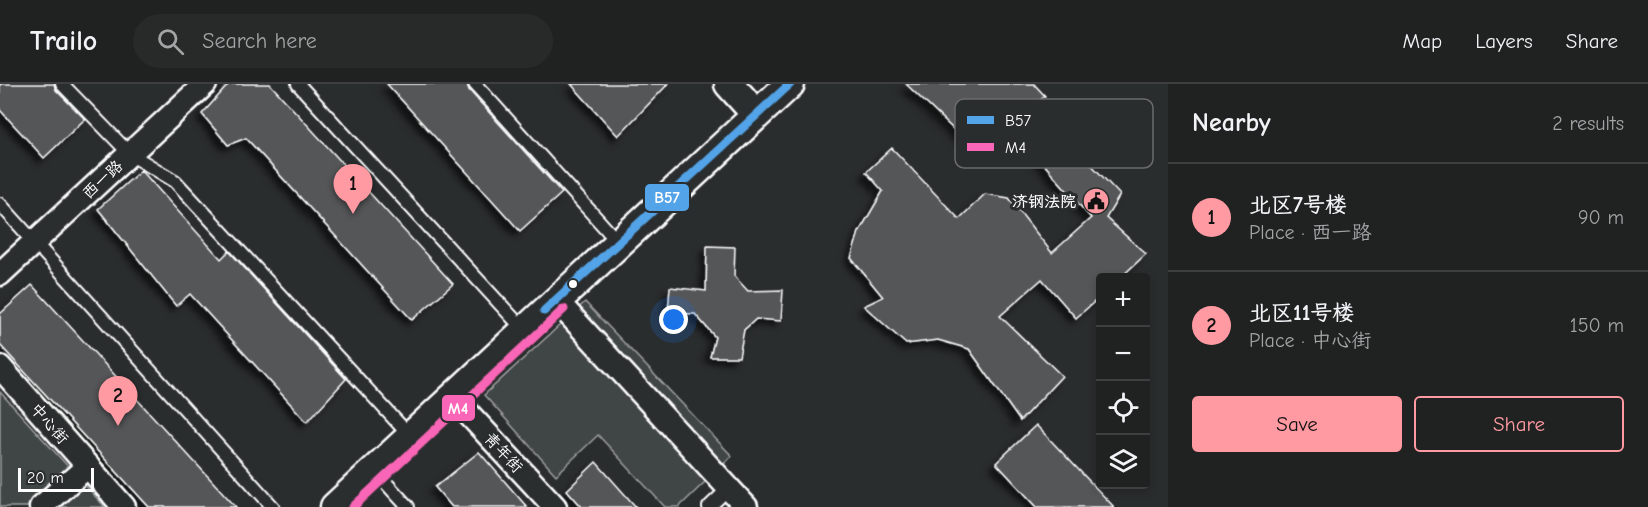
<!DOCTYPE html>
<html lang="en">
<head>
<meta charset="utf-8">
<style>
	:root { --surface:#202222; --page:#282a2a; --text:#f1f3f6; --muted:#a2a4a5; --line:#3d3f40; --accent:#ff9aa2 }
	body { margin:0; font-family:"Comic Neue","LXGW WenKai TC",sans-serif; background:var(--page); color:var(--text) }
	.controls { position:absolute; right:18px; bottom:18px; display:grid; overflow:hidden; border-radius:6px; box-shadow:0 3px 9px #0003 }
	.controls button { width:54px; height:54px; display:grid; place-items:center; padding:0; border:0; border-bottom:2px solid var(--line); background:var(--surface); color:var(--text); font:30px sans-serif }
	.scale { position:absolute; left:18px; bottom:15px; width:76px; box-sizing:border-box; padding-left:6px; border:3px solid #fff; border-top:0; font-size:16px; line-height:21px; white-space:nowrap; color:#fff; -webkit-text-stroke:4px #2a2d2e; paint-order:stroke }
	.you { position:absolute; left:674px; top:236px; width:21px; height:21px; margin:-15px; border:4px solid #fff; border-radius:50%; background:#1a73e8; box-shadow:0 0 0 9px #1a73e833 }
	.badge { display:grid; place-items:center; width:39px; height:39px; border-radius:50%; background:var(--accent); color:#111; font-size:20px; font-weight:700 }
	.pin { position:absolute; translate:-50% -50px; filter:drop-shadow(0 2px 3px #0008) }
	.pin::after { content:''; position:absolute; top:32px; width:21px; height:18px; background:inherit; clip-path:polygon(0 0,100% 0,50% 100%) }
	.list { margin:0; padding:0; list-style:none }
	h2 { display:flex; justify-content:space-between; align-items:center; height:78px; margin:0; padding:0 24px; font-size:26px }
	h2 small { font-size:20px; font-weight:400; color:var(--muted) }
	.list li { display:grid; grid-template-columns:39px 1fr auto; gap:18px; align-items:center; box-sizing:border-box; height:108px; padding:0 24px; border-top:2px solid var(--line) }
	.list b { display:block; font-size:22px; white-space:nowrap }
	.list p { margin:0; font-size:20px; white-space:nowrap; color:var(--muted) }
	.list em { font-size:20px; font-style:normal; color:var(--muted) }
	.actions { display:flex; gap:12px; padding:18px 24px }
	.actions a { flex:1; padding:14px 0; border:2px solid var(--accent); border-radius:6px; text-align:center; font-size:21px; color:var(--accent) }
	.actions .main { background:var(--accent); color:#111 }
	.icon { flex:none; width:33px; height:33px; fill:none; stroke:currentColor; stroke-width:2; stroke-linecap:round; stroke-linejoin:round }
	.map { position:relative; flex:none; width:1168px; height:423px; overflow:hidden }
	header { display:flex; align-items:center; gap:36px; box-sizing:border-box; height:84px; padding:0 30px; background:var(--surface); border-bottom:2px solid var(--line) }
	header strong { font-size:28px }
	nav { display:flex; gap:33px; margin-inline-start:auto; font-size:21px }
	.search { width:420px; height:54px; background:var(--page); display:flex; align-items:center; gap:15px; box-sizing:border-box; padding:0 21px; border-radius:33px; color:var(--muted); font-size:22px }
	main { display:flex }
	aside { flex:1; background:var(--surface) }
	.map>svg:first-child { display:block }
</style>
</head>
<body>
<header>
<strong>Trailo</strong>
<div class="search"><svg class="icon" aria-label="search" viewBox="0 0 24 24"><circle cx="10" cy="10" r="6"/><path d="M15 15l6 6"/></svg>Search here</div>
<nav><a>Map</a><a>Layers</a><a>Share</a></nav>
</header>
<main>
<div class="map">
<svg width="1168" height="423" viewBox="0 0 1168 423">
	<defs>
		<filter id="shadow"><feDropShadow dx="-5.5" dy="5.5" stdDeviation="3" flood-color="#0009"/></filter>
	</defs>
	<rect width="100%" height="100%" fill="#2a2d2e"/>
	<filter id="ink" filterUnits="userSpaceOnUse"><feTurbulence type="fractalNoise" baseFrequency=".0167" numOctaves="2"/><feDisplacementMap in="SourceGraphic" scale="12" xChannelSelector="R" yChannelSelector="G"/><feConvolveMatrix kernelMatrix="1 2 1 2 8 2 1 2 1" color-interpolation-filters="sRGB"/></filter>
	<g filter="url(#ink)">
		<path fill="#414445" stroke="#a0a2a2" stroke-width="1.5" d="M585,218L732,372L679,423H665L598,351L556,391L484,311Z
			M0,308L105,423H0Z"/>
		<path fill="#555758" stroke="#fff" stroke-width="1.5" filter="url(#shadow)" d="M0,0H54L56,6L85,35L44,74L0,26Z
			M229,0H270L453,200L412,236L246,54L228,61L202,30Z
			M387,0H467L469,6L562,109L520,147Z
			M571,0H668L618,52Z
			M906,0H1034L1045,12L1035,21L1120,111L1106,134L1146,170L1120,194H1101V212L1076,234L1042,195L1000,232L1062,292L1020,337L969,265L938,256L906,260L864,222L883,213L851,174L859,148L883,107L866,88L892,64L959,135L985,110L1009,114L1052,169L1091,134L1021,54L973,64Z
			M141,86L221,175L229,167L346,295L307,338L190,210L176,222L98,125Z
			M707,162L735,163L734,192L748,207L783,206L781,237L756,235L744,246L739,273H710L715,253L695,230L668,229L670,203L706,207Z
			M32,201L236,423H149L0,261V230Z
			M1036,341L1114,423H1037L996,379Z
			M479,368L527,423H452L435,403Z
			M596,378L636,423H582L567,406Z"/>
		<g fill="none" stroke-linecap="round" stroke-linejoin="round">
			<defs>
				<path id="service" d="M62,0L130,70L175,97L410,352
					M298,0L524,246
					M475,0L618,158
					M0,120L273,423
					M374,386L408,423
					M709,423L729,404"/>
				<path id="minor" d="M0,190L205,0
					M556,216L746,423
					M0,283L124,423
					M452,312L555,423
					M41,423L88,382"/>
				<path id="tertiary" d="M729,0L756,30
					M335,423L790,0"/>
			</defs>
			<use href="#service" stroke="#fff" stroke-width="16"/>
			<use href="#minor" stroke="#fff" stroke-width="27"/>
			<use href="#tertiary" stroke="#fff" stroke-width="33"/>
			<use href="#service" stroke="#2a2d2e" stroke-width="12"/>
			<use href="#minor" stroke="#2a2d2e" stroke-width="22"/>
			<use href="#tertiary" stroke="#2a2d2e" stroke-width="28"/>
			<defs>
				<path id="bus-1" d="M544,227L790,0"/>
				<path id="bus-2" d="M353,423L564,225"/>
			</defs>
			<use href="#bus-1" stroke="#2a2d2e" stroke-width="14"/>
			<use href="#bus-2" stroke="#2a2d2e" stroke-width="14"/>
			<use href="#bus-1" stroke="#53a3e8" stroke-width="9"/>
			<use href="#bus-2" stroke="#fa66b7" stroke-width="9"/>
		</g>
	</g>
	<defs>
		<symbol id="civic-disc" viewBox="-11 -11 22 22"><circle r="9.5" fill="#ff9aa2" stroke="#2a2d2e"/><path d="M-.6-6.5H3V-4.5H.6V-3L4-1V1h2V6H-6V1h2V-1L-.6-3ZM-1.2 2.5V6h2.4V2.5Z" fill="#111"/></symbol>
	</defs>
	<g fill-rule="evenodd">
		<use href="#civic-disc" x="1081" y="102" width="30" height="30"/>
	</g>
	<circle fill="#fff" stroke="#2a2d2e" stroke-width="2" cx="573" cy="200" r="5"/>
	<g text-anchor="middle" stroke-width="6" stroke-linejoin="round" paint-order="stroke">
		<g font-size="16" fill="#fff" stroke="#2a2d2e">
			<text transform="translate(102 95) rotate(-43)" y="6">西一路</text>
			<text transform="translate(50 339) rotate(49)" y="6">中心街</text>
			<text transform="translate(504 368) rotate(47)" y="6">青年街</text>
		</g>
		<g font-size="16" font-weight="bold" fill="#fff" stroke="#2a2d2e" text-anchor="end">
			<text x="1076" y="123">济钢法院</text>
		</g>
	</g>
	<rect x="955" y="15" width="198" height="69" rx="9" fill="#2a2d2e" stroke="#6a6c6d" stroke-width="1.5"/>
	<rect x="967" y="32" width="27" height="8" fill="#53a3e8"/>
	<rect x="967" y="59" width="27" height="8" fill="#fa66b7"/>
	<g font-size="16" fill="#fff">
		<text x="1005" y="42">B57</text>
		<text x="1005" y="69">M4</text>
	</g>
	<g stroke="#2a2d2e" stroke-width="2">
		<rect x="644" y="99" width="46" height="29" rx="6" fill="#53a3e8"/>
		<rect x="441" y="310" width="35" height="28" rx="6" fill="#fa66b7"/>
	</g>
	<g font-size="16" text-anchor="middle" font-weight="bold" fill="#fff">
		<text x="667" y="119">B57</text>
		<text x="458" y="330">M4</text>
	</g>
</svg>
<div class="controls">
<button>+</button>
<button>−</button>
<button><svg class="icon" aria-label="locate" viewBox="0 0 24 24"><circle cx="12" cy="12" r="6"/><path d="M12 2v4M12 18v4M2 12h4M18 12h4"/></svg></button>
<button><svg class="icon" aria-label="layers" viewBox="0 0 24 24"><path d="M12 4l9 5-9 5-9-5zM3 14l9 5 9-5"/></svg></button>
</div>
<div class="scale">20 m</div>
<div class="you"></div>
<div class="pin badge" style="left:353px;top:130px">1</div>
<div class="pin badge" style="left:118px;top:342px">2</div>
</div>
<aside>
<h2>Nearby<small>2 results</small></h2>
<ul class="list">
<li><span class="badge">1</span><div><b>北区7号楼</b><p>Place · 西一路</p></div><em>90 m</em></li>
<li><span class="badge">2</span><div><b>北区11号楼</b><p>Place · 中心街</p></div><em>150 m</em></li>
</ul>
<div class="actions"><a class="main">Save</a><a>Share</a></div>
</aside>
</main>
</body>
</html>
